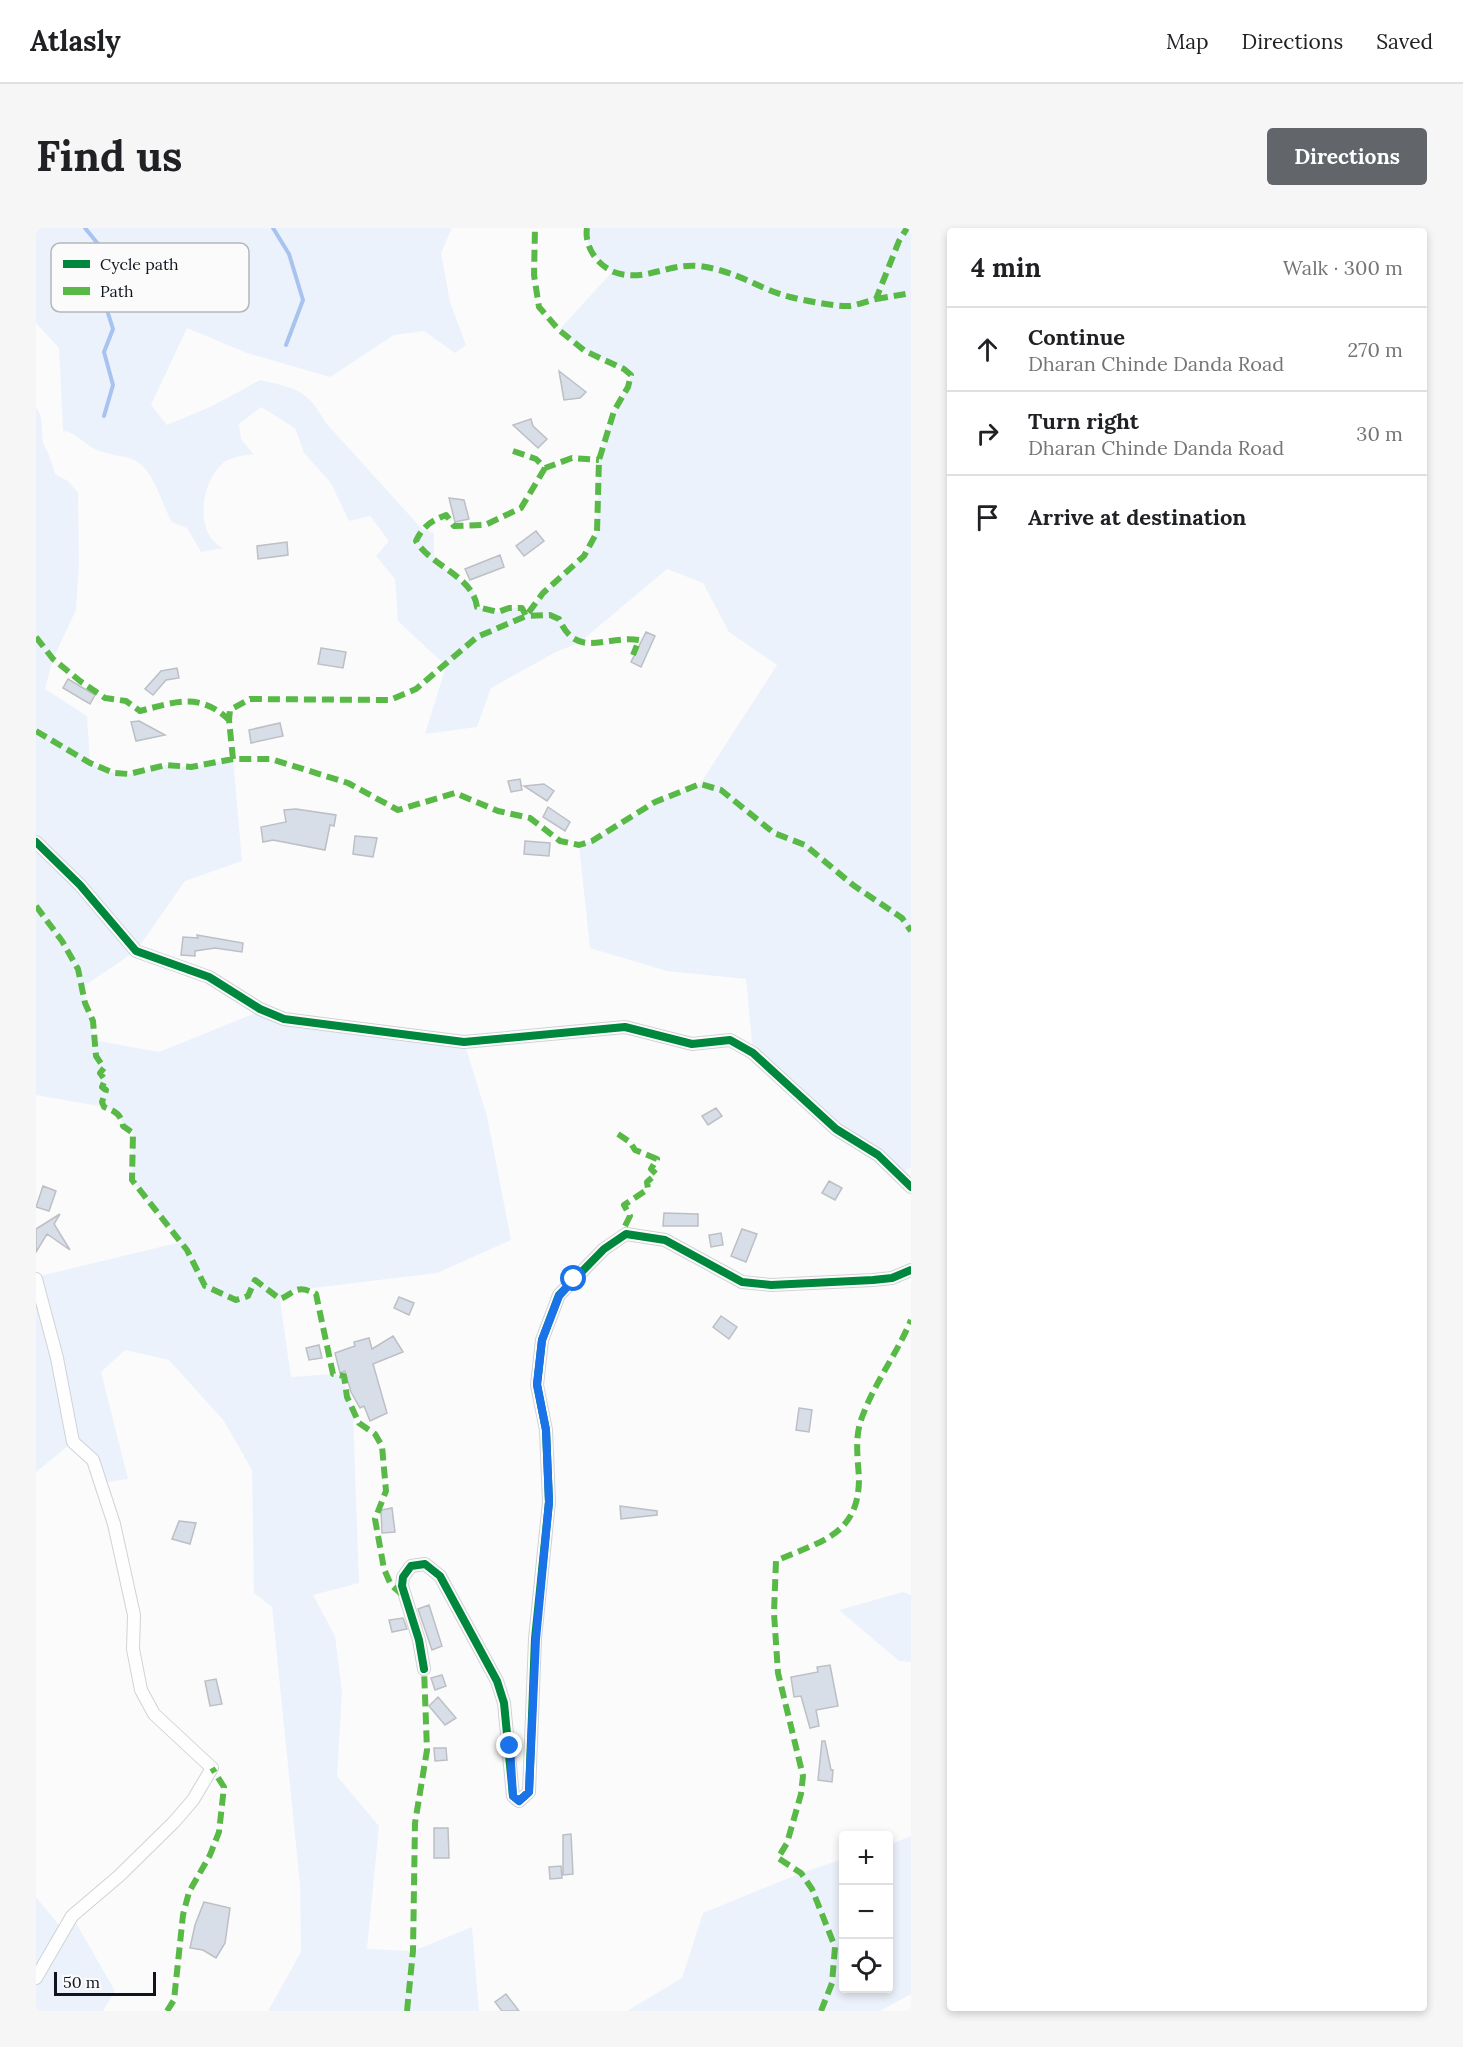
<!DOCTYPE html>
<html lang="en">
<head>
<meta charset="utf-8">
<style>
	:root { --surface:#fff; --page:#f6f6f6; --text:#202124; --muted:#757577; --line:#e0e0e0; --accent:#62666b }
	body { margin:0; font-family:Lora,serif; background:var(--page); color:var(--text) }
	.controls { position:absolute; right:18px; bottom:18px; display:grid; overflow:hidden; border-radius:6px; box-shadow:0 3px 9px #0003 }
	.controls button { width:54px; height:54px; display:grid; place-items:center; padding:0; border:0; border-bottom:2px solid var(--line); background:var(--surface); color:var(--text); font:30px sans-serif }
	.scale { position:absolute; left:18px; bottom:15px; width:102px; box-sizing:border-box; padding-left:6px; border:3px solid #0f151e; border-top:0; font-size:16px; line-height:21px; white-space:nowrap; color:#0f151e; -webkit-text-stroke:4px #fbfbfb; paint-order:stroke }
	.stop { position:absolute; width:18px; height:18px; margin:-14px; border:4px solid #1a73e8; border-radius:50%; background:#fff }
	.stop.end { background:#1a73e8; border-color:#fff; box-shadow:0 2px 6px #0008 }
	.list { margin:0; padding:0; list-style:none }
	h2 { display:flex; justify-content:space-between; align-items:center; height:78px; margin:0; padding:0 24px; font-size:26px }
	h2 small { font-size:20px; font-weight:400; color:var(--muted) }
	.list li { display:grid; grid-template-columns:39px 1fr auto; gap:18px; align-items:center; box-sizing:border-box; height:84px; padding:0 24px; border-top:2px solid var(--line) }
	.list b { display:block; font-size:22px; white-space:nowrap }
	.list p { margin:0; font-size:20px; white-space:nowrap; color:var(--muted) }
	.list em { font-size:20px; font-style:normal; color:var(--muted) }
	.icon { flex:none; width:33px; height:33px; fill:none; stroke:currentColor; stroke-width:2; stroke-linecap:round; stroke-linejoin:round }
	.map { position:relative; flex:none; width:875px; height:1783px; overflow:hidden; border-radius:6px }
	header { display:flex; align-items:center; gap:36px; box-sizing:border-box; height:84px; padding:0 30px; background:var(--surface); border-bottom:2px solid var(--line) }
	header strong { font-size:28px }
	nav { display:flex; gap:33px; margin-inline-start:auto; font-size:21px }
	.intro { display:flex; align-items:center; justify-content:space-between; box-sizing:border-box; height:144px; padding:0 36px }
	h1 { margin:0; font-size:42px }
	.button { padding:15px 27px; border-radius:6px; background:var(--accent); color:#fff; font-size:21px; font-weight:700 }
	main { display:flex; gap:36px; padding:0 36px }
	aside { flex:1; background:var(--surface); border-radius:6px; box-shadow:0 3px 9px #0003 }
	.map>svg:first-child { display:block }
</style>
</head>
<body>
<header>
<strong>Atlasly</strong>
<nav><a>Map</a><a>Directions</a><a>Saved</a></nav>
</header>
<div class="intro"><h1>Find us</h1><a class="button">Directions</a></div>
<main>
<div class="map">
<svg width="875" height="1783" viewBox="0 0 875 1783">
	<rect width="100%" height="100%" fill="#fbfbfb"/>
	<path fill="#ecf2fc" d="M0,0H416L405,25L414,74L430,117L419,125L388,103L358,107L294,149L211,125L151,100L115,177L131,197L174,179L224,152C261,161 270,160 290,195L386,301L398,305V332L438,364L441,379L462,384L473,380H486L490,388L507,365L548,328L561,304L563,232L578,183L592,160L595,147L588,141L549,123L523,102L576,44C562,32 548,20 551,0H875V940L860,946L800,901L717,825L710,751L631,743L554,720L543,617L556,613L619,574L664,556L741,437L693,404L667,355L631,341L543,415L520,424L455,460L441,499L389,506L410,438L362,393L359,351L340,328L353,313L334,288L313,293L295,255L268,225L259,200L225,179L203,196L205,211L218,227C208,226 191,230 184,238C164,259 159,306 187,320L165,324L151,300L136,294C125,276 118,239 96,231C84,227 71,227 59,221C48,216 39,204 27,203L23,120L0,95Z
		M0,180C10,191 3,207 9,219C14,228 16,235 19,246L32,253L42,265L43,335L40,382L17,431L9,461L51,488L54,535L78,545L93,546L130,537L155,539L197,531L206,633L149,653L100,723L48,758C49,778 57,793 57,812L123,824L227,782L428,814L451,888L475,1012L401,1045L252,1063L244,1072L255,1149L297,1146L308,1148L311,1169L317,1183L323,1355L277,1367L299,1408L306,1464L301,1548L343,1598L331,1721L377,1723L436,1699L443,1783H232L265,1724L264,1656L236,1379L218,1365L216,1242L188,1193L133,1132L89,1122L65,1144L92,1251L65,1255L57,1232L37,1214L0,1244V1049L145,1014L96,952L97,905L87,898C85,886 79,883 68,879L0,867Z
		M867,1364L875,1367V1434L863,1433L803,1382Z
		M875,1608V1766L844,1783H591L646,1750L667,1685L765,1645L807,1631L808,1760H852L853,1617Z
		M0,1669L27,1702L36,1688L79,1763L67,1783H0Z"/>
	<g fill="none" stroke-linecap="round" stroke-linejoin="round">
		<path stroke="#a8c3f0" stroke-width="4" d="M49,0L67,22L64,60L77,101L68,124L77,157L68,188
			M237,0L253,26L267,72L250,117"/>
	</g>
	<path fill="#d8dee8" stroke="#bcbfc4" stroke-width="1.5" d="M523,143L550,164L544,170L528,172Z
		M495,191L497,198L511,211L502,220L477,197Z
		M413,270L428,272L433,291L419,294Z
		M500,303L508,313L488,328L480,318Z
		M251,314L252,327L222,331L221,318Z
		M464,327L468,339L434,352L429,341Z
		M610,404L619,408L605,439L595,434Z
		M285,420L310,424L307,440L282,436Z
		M141,440L143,450L130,452L117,467L109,461L125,443Z
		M32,451L59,467L54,476L27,460Z
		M103,493L129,507L100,513L95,494Z
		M244,495L247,508L215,515L213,502Z
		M484,551L486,562L475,564L472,553Z
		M508,556L518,563L511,573L488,558Z
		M512,579L534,594L529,603L507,589Z
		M260,581L300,587L298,598L294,597L289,622L237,612L227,614L225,599L250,594L248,582Z
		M319,608L341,610L337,629L317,626Z
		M489,613L514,615L513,628L488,626Z
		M161,707L207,715L206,724L179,720L159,723V728L145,727L147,709L162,710Z
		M680,880L686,888L672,897L666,888Z
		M793,953L806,960L799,972L786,965Z
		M7,958L20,963L13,983L0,979Z
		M628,985L662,986V998H627Z
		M24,986L18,996L34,1022L11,1006L0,1024V1001Z
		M706,1001L721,1006L710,1034L695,1028Z
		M685,1005L687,1017L675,1019L673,1007Z
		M363,1069L378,1075L373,1087L358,1080Z
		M685,1088L701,1099L693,1111L677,1099Z
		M357,1108L367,1124L337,1136L351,1185L334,1193L328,1178L324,1180L315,1164L309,1143L304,1145L299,1125L319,1118L318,1114L333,1110L336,1121Z
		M283,1117L286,1130L273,1132L270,1120Z
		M763,1180L776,1182L773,1204L760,1202Z
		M584,1278L621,1283V1287L585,1291Z
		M356,1280L359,1304L346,1305L345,1282Z
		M143,1293L160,1295L154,1316L136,1311Z
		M393,1377L406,1418L396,1422L382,1381Z
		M367,1390L371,1401L356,1404L353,1392Z
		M794,1437L802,1478L780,1482L783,1498L774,1500L765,1468L758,1469L755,1449L782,1444L781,1439Z
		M406,1447L410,1458L399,1462L395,1450Z
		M180,1451L186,1476L174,1478L169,1453Z
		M402,1469L420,1490L409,1497L393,1478Z
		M786,1513H789L795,1542H797L796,1554L782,1552Z
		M398,1520H410L411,1532L399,1533Z
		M398,1600H412L413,1630H398Z
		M535,1606L537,1646L527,1647V1607Z
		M525,1638L526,1650L514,1651L513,1639Z
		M168,1674L194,1680L189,1715L180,1730L167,1722L154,1720L159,1697Z
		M470,1766L483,1783H466L459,1774Z"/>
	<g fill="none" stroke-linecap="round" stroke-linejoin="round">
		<defs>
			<path id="street" d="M0,614L44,657L100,723L173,749L224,781L248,791L428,814L589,799L656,816L694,812L717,825L800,901L842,927L875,959
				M0,1051L21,1130L37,1214L57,1232L78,1296L98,1387L97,1421L105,1462L118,1486L176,1540L157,1572L138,1594L83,1648L36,1688L0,1750
				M388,1441L383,1412L366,1358L367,1349L375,1338L389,1336L404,1348L461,1453L468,1475L477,1568L483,1573L493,1564L499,1411L513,1274L510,1202L501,1157L506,1112L523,1067L568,1021L590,1006L629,1012L706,1054L735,1057L837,1052L856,1050L875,1042"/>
		</defs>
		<use href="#street" stroke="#d0d2d7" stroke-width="14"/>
		<use href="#street" stroke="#fefefe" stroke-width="12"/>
		<path stroke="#58b947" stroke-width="6" stroke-dasharray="12 6" stroke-linecap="butt" d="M551,0C548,18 561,37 578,44C608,55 631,35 663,38C702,43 720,60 754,69C765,72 803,79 813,78C822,77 831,73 840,71L863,13L871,0
			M840,71L875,65
			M477,223L500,231L509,240L536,230L563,232
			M509,240L485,280L449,297L418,298L410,287C395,293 387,298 380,313C396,339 437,348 441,379L462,384L473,380H486L490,388L514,387L523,391C541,432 569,407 603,412L597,427
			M0,409L17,431L44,453L69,470L90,473L104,483C139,474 164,464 193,492
			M0,503L54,535L78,545L93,546L130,537L155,539L197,531H235L312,555L362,582L419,565L462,583L494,590L524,613L543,617L556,613L619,574L664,556L685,562L738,605L769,617L817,657L866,690L875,703
			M197,531L193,492L194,482L214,471L354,472L380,461L441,409L490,388L507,365L548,328L561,304L563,232L578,183L592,159L595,147L588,141L549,123L523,102L503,79L498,47L499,0
			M0,678L26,713L42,741L49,775L57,793L60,828L68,840L64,845L69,852L66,859L70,862L66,874L68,879C79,883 85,886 87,898L97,905L96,952L151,1022L169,1058L200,1072L212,1068L219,1052L244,1071C258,1066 259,1055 280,1066L297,1146L308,1148L311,1169L323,1195L339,1206L346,1218L350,1263L339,1291L348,1341L355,1357L368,1368
			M582,906L594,914L599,922L621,931L615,941L620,946L611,954L612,961L588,977L594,988L589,998L590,1006
			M131,1783L138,1772L147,1687L153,1664L174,1627L183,1604L188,1559L176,1540
			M371,1783L377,1723L379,1595L391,1522L388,1441
			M785,1783L796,1755L799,1719L776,1661L765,1645L742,1630L751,1615L765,1566L767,1548L742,1445L738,1385L740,1333C784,1313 823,1308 823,1250C822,1233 819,1213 824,1195C836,1158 860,1128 875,1092"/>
		<defs>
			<path id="cycleway" d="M0,614L44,657L100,723L173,749L224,781L248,791L428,814L589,799L656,816L694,812L717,825L800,901L842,927L875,959
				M388,1441L383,1412L366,1358L367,1349L375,1338L389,1336L404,1348L461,1453L468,1475L477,1568L483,1573L493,1564L499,1411L513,1274L510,1202L501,1157L506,1112L523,1067L568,1021L590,1006L629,1012L706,1054L735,1057L837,1052L856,1050L875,1042"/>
		</defs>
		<use href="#cycleway" stroke="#fbfbfb" stroke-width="11"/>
		<use href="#cycleway" stroke="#00873e" stroke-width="8"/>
	</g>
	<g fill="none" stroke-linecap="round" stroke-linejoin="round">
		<path stroke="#1a73e8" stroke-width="8" d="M474,1518L477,1568L483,1573L493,1564L500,1411L513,1274L510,1202L501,1156L506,1112L523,1068L538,1051"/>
	</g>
	<rect x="15" y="15" width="198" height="69" rx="9" fill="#fbfbfb" stroke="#b4b6b9" stroke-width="1.5"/>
	<rect x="27" y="32" width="27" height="8" fill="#00873e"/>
	<rect x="27" y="59" width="27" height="8" fill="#58b947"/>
	<g font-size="16" fill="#0f151e">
		<text x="64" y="42">Cycle path</text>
		<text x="64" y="69">Path</text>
	</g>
</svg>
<div class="controls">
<button>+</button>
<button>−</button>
<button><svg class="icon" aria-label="locate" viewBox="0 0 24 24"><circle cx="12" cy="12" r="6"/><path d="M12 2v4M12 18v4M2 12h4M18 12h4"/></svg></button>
</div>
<div class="scale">50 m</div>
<div class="stop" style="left:538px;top:1051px"></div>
<div class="stop end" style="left:474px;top:1518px"></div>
</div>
<aside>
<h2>4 min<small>Walk · 300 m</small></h2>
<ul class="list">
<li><svg class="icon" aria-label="ahead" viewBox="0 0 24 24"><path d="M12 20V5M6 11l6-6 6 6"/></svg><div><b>Continue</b><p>Dharan Chinde Danda Road</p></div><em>270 m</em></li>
<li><svg class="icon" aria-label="right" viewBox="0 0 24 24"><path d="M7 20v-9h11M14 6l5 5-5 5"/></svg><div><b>Turn right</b><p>Dharan Chinde Danda Road</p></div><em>30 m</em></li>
<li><svg class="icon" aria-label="arrive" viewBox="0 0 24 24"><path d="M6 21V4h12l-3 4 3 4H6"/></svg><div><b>Arrive at destination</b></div></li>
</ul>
</aside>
</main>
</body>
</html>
